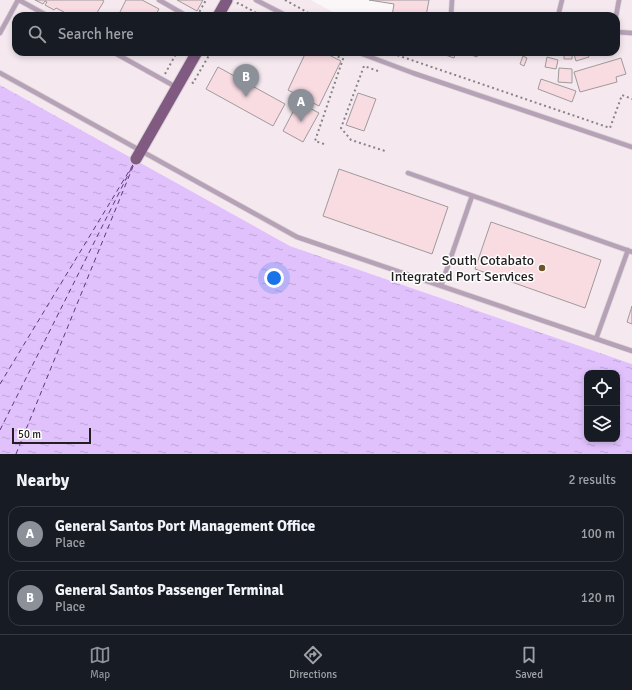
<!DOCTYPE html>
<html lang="en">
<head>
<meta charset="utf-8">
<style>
	:root { --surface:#171b24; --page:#20242c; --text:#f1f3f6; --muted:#9ea1a6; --line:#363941; --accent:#8c9099 }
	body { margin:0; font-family:Signika,sans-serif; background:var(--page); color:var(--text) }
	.controls { position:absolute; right:12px; bottom:12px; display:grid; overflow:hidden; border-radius:8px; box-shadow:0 2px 6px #0003 }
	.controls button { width:36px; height:36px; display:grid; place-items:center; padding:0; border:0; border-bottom:1px solid var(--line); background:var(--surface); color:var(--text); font:20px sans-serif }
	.scale { position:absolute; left:12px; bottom:10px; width:79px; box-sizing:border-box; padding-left:4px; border:2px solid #211f20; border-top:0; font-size:11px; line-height:14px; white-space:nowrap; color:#211f20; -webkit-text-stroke:3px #fff; paint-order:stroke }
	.you { position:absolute; left:274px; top:278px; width:14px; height:14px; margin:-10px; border:3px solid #fff; border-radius:50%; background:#1a73e8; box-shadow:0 0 0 6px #1a73e833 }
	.badge { display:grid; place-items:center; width:26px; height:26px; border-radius:50%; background:var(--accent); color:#fff; font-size:13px; font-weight:700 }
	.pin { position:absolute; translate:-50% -33px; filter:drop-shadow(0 1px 2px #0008) }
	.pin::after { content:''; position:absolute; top:21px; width:14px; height:12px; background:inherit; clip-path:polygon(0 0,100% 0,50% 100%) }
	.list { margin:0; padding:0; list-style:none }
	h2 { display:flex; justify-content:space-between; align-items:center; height:52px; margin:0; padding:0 16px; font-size:17px }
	h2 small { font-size:13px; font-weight:400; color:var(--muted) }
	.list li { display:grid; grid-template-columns:26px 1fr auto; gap:12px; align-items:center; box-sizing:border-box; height:56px; margin:0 8px 8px; padding:0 8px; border:1px solid var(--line); border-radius:12px }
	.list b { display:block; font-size:15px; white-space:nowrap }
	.list p { margin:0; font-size:13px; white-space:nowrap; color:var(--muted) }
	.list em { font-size:13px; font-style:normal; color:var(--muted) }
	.icon { flex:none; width:22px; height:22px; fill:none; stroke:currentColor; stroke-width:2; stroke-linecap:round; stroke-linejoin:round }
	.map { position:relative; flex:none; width:632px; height:454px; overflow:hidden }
	.search { position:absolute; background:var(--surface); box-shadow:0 2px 6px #0003; left:12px; right:12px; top:12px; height:44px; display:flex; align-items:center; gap:10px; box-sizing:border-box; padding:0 14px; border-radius:12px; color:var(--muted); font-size:15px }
	.sheet { height:180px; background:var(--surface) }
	nav { display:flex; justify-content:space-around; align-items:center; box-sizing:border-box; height:56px; border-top:1px solid var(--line); background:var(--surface); font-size:11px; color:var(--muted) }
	nav a { display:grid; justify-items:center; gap:2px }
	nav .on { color:var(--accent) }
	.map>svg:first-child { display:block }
</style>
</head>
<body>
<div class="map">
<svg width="632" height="454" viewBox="0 0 632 454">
	<defs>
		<pattern id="water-ripples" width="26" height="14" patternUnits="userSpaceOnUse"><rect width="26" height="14" fill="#e0c1fc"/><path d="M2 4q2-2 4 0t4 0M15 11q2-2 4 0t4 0" fill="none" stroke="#c0a5d8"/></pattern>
	</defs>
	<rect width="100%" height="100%" fill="#fbf7f9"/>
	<path fill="#f5e9ef" d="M0,0H311L340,16H16V52H616V16H392L394,4L369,0H632V364L290,246L0,85Z"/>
	<path fill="url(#water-ripples)" fill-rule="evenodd" d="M0,85L290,246L632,364V454H0ZM587,373H617V439H587Z"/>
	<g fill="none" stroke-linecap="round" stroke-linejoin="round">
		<path stroke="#5e377c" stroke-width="1" stroke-dasharray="5 4" stroke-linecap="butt" d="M0,384L134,163
			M0,430L132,167
			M16,454L134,164"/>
	</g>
	<path fill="#f9dbe2" stroke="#9e9a9a" d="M35,0H102L104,1L95,16H66L63,14L64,12L56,8L54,10L45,5L47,2L45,1L43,4Z
		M126,0H142L159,9L155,16H118Z
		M177,0H203L197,11Z
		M369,0H429L426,16H392L394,4Z
		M306,52H323L341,61L319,106L288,90Z
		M437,52H456L454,58Z
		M463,52H479L477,57Z
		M564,52H572V59H564Z
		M580,52H587L589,57L576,61L574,54Z
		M523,56L527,58L524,66L520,64Z
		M547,57L558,60L556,69L545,67Z
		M621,58L626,74L616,77L617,82L580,92L574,72Z
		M218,67L285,104L273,126L206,89Z
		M559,68L572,69V83L558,82Z
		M541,79L576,91L572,102L538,89Z
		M358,93L376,99L364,131L346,125Z
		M298,102L319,113L303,142L283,131Z
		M339,169L448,207L432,254L323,216Z
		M491,222L601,260L585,308L475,269Z
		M632,306V324L627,322Z"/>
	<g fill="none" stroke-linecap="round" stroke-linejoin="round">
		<defs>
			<path id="service" d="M19,0L48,16
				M159,0L187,16
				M256,0L287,16
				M451,16L452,0
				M560,16L559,12L562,0
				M616,16L619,0
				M616,32L632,33
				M0,33L18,0
				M113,52L176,87
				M357,52L413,73L632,147
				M0,73L297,237L632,351
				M408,173L632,252
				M441,286L472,196
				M596,339L628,250"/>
			<path id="primary" d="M218,16L227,0
				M136,159L197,52"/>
		</defs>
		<use href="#service" stroke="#d8d4d6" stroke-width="6"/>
		<use href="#primary" stroke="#d8d4d6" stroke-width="13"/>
		<path stroke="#868384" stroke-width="2" stroke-dasharray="2 3" stroke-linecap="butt" d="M285,0L314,16
			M237,4L238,3L262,16
			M197,16L206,0
			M388,52L610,128L622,95L632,99
			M378,71L364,66L341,128L351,140L385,151
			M165,74L177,52
			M192,82L193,83L211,52
			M324,144L315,141L343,59L329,52"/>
		<use href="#service" stroke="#b7a1b7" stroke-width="4.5"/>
		<use href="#primary" stroke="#805a80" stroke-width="11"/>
	</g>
	<circle fill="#705327" stroke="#fff" stroke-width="1.5" cx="542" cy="268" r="4"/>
	<g text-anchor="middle" stroke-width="3" stroke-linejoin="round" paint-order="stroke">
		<g font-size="14" fill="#211f20" stroke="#fff" text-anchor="end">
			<text x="534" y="265">South Cotabato<tspan x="534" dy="16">Integrated Port Services</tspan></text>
		</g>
	</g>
</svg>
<div class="controls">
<button><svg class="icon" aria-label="locate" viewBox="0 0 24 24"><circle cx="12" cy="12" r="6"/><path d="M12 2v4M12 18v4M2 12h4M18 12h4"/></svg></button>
<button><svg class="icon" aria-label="layers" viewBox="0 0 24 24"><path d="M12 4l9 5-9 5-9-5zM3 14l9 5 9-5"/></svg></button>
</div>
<div class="scale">50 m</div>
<div class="you"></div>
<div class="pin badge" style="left:301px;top:122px">A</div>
<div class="pin badge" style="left:246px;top:97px">B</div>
<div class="search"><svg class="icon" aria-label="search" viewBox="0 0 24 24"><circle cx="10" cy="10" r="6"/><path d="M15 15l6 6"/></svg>Search here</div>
</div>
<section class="sheet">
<h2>Nearby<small>2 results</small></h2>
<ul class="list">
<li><span class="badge">A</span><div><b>General Santos Port Management Office</b><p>Place</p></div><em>100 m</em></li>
<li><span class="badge">B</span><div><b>General Santos Passenger Terminal</b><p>Place</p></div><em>120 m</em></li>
</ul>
</section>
<nav>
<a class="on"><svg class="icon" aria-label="map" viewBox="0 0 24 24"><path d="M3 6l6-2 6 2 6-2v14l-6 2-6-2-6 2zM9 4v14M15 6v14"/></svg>Map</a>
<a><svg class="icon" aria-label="directions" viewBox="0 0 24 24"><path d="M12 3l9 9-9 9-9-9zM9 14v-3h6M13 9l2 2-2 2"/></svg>Directions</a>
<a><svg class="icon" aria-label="saved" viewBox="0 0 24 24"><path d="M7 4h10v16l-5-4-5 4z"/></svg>Saved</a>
</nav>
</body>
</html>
